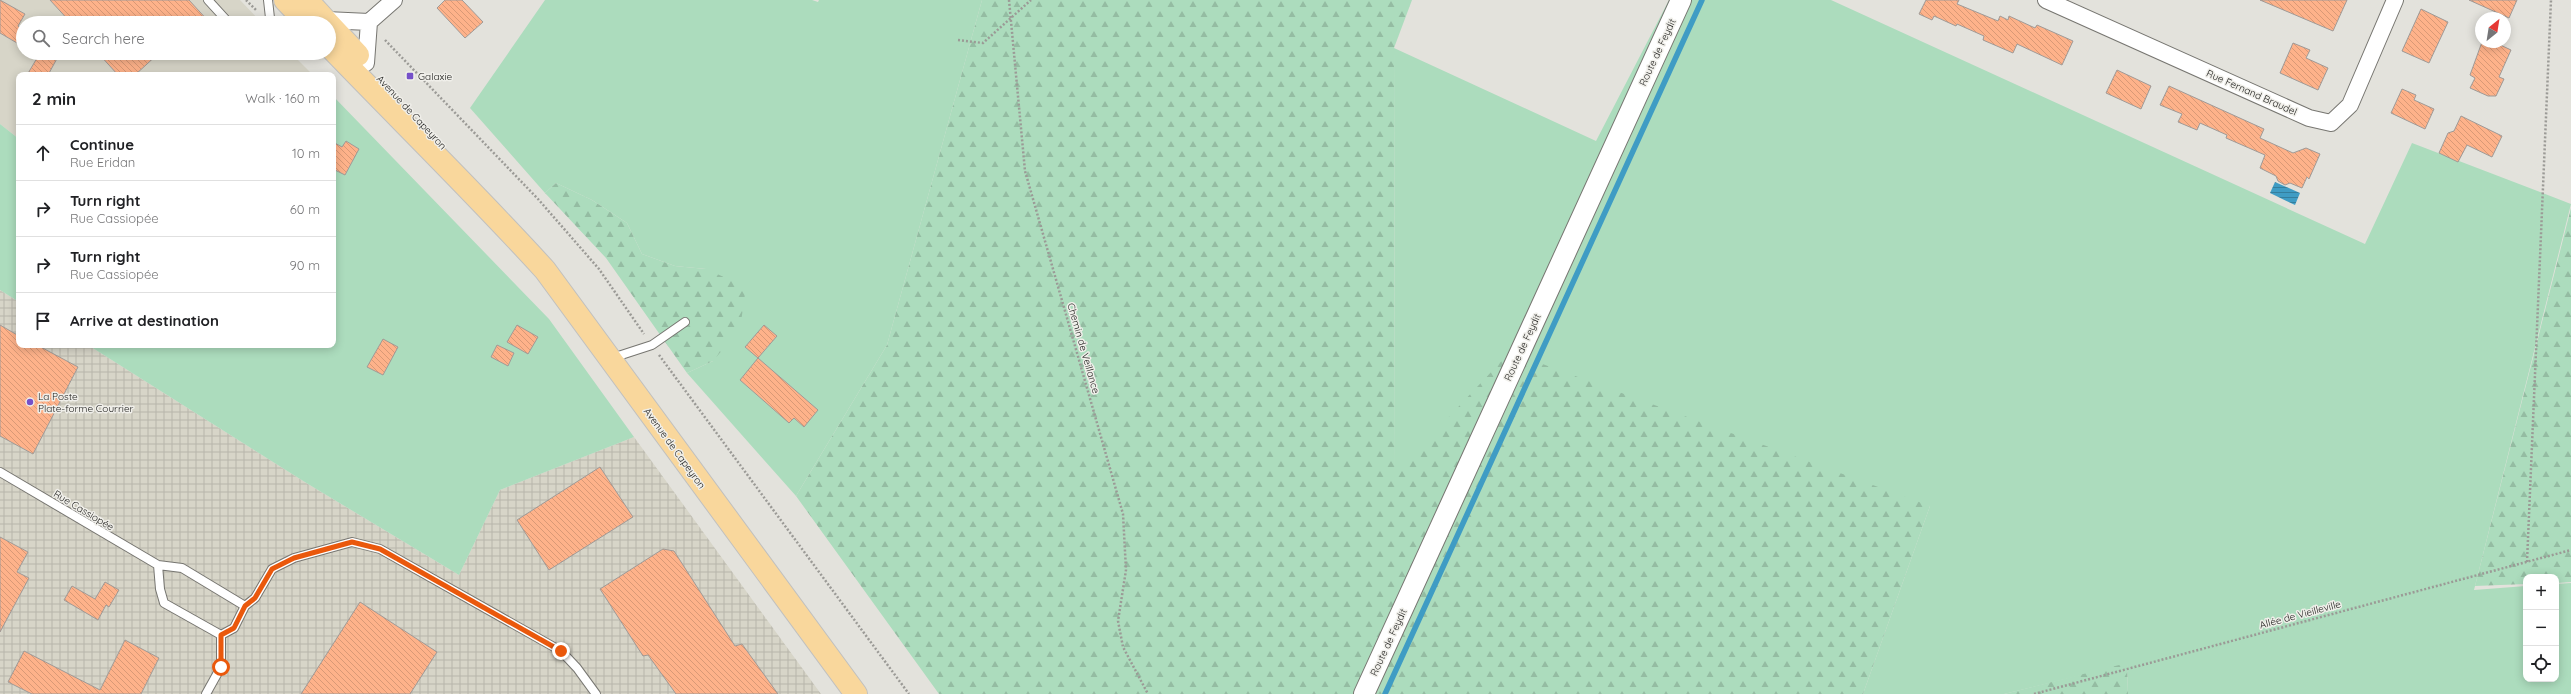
<!DOCTYPE html>
<html lang="en">
<head>
<meta charset="utf-8">
<style>
	:root { --surface:#fff; --page:#f2f2f2; --text:#202124; --muted:#757577; --line:#e0e0e0 }
	body { margin:0; font-family:Quicksand,sans-serif; background:var(--page); color:var(--text) }
	.controls { position:absolute; right:12px; bottom:12px; display:grid; overflow:hidden; border-radius:8px; box-shadow:0 2px 10px #0003 }
	.controls button { width:36px; height:36px; display:grid; place-items:center; padding:0; border:0; border-bottom:1px solid var(--line); background:var(--surface); color:var(--text); font:20px sans-serif }
	.compass { position:absolute; left:2475px; top:12px; width:36px; height:36px; border-radius:50%; background:var(--surface); box-shadow:0 2px 10px #0003; rotate:30deg }
	.stop { position:absolute; width:12px; height:12px; margin:-9px; border:3px solid #ea580c; border-radius:50%; background:#fff }
	.stop.end { background:#ea580c; border-color:#fff; box-shadow:0 1px 4px #0008 }
	.list { margin:0; padding:0; list-style:none }
	h2 { display:flex; justify-content:space-between; align-items:center; height:52px; margin:0; padding:0 16px; font-size:17px }
	h2 small { font-size:13px; font-weight:400; color:var(--muted) }
	.list li { display:grid; grid-template-columns:26px 1fr auto; gap:12px; align-items:center; box-sizing:border-box; height:56px; padding:0 16px; border-top:1px solid var(--line) }
	.list b { display:block; font-size:15px; white-space:nowrap }
	.list p { margin:0; font-size:13px; white-space:nowrap; color:var(--muted) }
	.list em { font-size:13px; font-style:normal; color:var(--muted) }
	.icon { flex:none; width:22px; height:22px; fill:none; stroke:currentColor; stroke-width:2; stroke-linecap:round; stroke-linejoin:round }
	.map { position:relative; flex:none; width:2571px; height:694px; overflow:hidden }
	.search { position:absolute; background:var(--surface); box-shadow:0 2px 10px #0003; left:16px; top:16px; width:320px; height:44px; display:flex; align-items:center; gap:10px; box-sizing:border-box; padding:0 14px; border-radius:22px; color:var(--muted); font-size:15px }
	.panel { position:absolute; background:var(--surface); box-shadow:0 2px 10px #0003; left:16px; top:72px; width:320px; height:276px; border-radius:8px }
	.map>svg:first-child { display:block }
</style>
</head>
<body>
<div class="map">
<svg width="2571" height="694" viewBox="0 0 2571 694">
	<defs>
		<pattern id="industrial-grid" width="8" height="8" patternUnits="userSpaceOnUse"><rect width="8" height="8" fill="#d7d5c8"/><path d="M0 4h8M4 0v8" fill="none" stroke="#b8b6ab"/></pattern>
		<pattern id="forest-firs" width="22" height="20" patternUnits="userSpaceOnUse"><rect width="22" height="20" fill="#acdcbd"/><path d="M5 1l3.5 6h-7zM16 11l3.5 6h-7z" fill="#94bca2"/></pattern>
		<pattern id="water-rules" width="6" height="5" patternUnits="userSpaceOnUse"><rect width="6" height="5" fill="#3f9cc4"/><path d="M0 2.5h6" fill="none" stroke="#347f9e"/></pattern>
		<pattern id="building-back-hatch" width="6" height="6" patternUnits="userSpaceOnUse"><rect width="6" height="6" fill="#feb28a"/><path d="M-1 5l2 2M0 0l6 6M5-1l2 2" fill="none" stroke="#d99976"/></pattern>
	</defs>
	<rect width="100%" height="100%" fill="#e3e2dc"/>
	<path fill="#d7d5c8" d="M0,0H240L262,23H23V53H291L313,75H19V139L0,124Z"/>
	<path fill="url(#industrial-grid)" d="M0,290L19,302V345H88L308,484L459,575L500,490L634,437L821,694H0Z"/>
	<path fill="#acdcbd" d="M545,0H812L818,2L819,0H982L887,345L796,496L687,373L713,361L706,269L675,266L642,254L627,223L592,200L556,183L545,193L470,108Z
		M1669,0H1831L2365,244L2412,143L2571,204L2474,590L2526,586V679H2556V584L2571,583V694H2128L2127,664L2004,694H1863L1930,506L1395,475L1394,48L1596,141Z
		M333,96L549,319L634,437L500,490L459,575L308,484L88,345H333Z
		M0,124L19,139V302L0,290Z"/>
	<path fill="url(#forest-firs)" d="M982,0H1412L1394,48L1395,474L1510,352L1930,506L1863,694H939L796,496L887,345Z
		M556,183L592,200L627,223L642,254L675,266L706,269L746,287L740,329L713,361L687,373L606,258L545,193Z
		M2571,208V582L2556,583V577H2526V584L2475,586Z
		M2127,663L2128,694H2004Z"/>
	<path fill="url(#water-rules)" d="M2275,182L2300,193L2295,205L2270,193Z"/>
	<g fill="none" stroke-linecap="round" stroke-linejoin="round">
		<path stroke="#3f9cc4" stroke-width="5.5" d="M1385,694L1702,0"/>
	</g>
	<path fill="url(#building-back-hatch)" stroke="#9f9a97" d="M0,0L25,14L18,26L23,29V34L17,43L0,33Z
		M50,0H189L210,23H71Z
		M445,0H462L483,22L465,38L437,8Z
		M1926,0H1959L1957,4L1998,21L2000,16L2008,20L2009,16L2035,28L2037,25L2073,41L2062,65L2017,44L2013,53L1983,40L1984,36L1957,24L1956,26L1934,16L1932,20L1919,14Z
		M2260,0H2347L2333,31Z
		M2469,0H2517L2509,18Z
		M2421,9L2448,22L2429,63L2402,51Z
		M2482,42H2494L2511,50L2499,77L2504,79L2496,96H2488L2470,88L2475,78L2470,75Z
		M2293,43L2310,50L2306,58L2328,68L2318,90L2280,73Z
		M40,53H60L48,75H27Z
		M98,53H159L135,75H118Z
		M2117,70L2151,86L2141,109L2106,93Z
		M2169,86L2264,129L2260,138L2293,153L2306,148L2320,154L2309,179L2307,177L2302,188L2290,183L2285,185L2278,181L2276,176L2260,168L2265,155L2226,138L2227,135L2200,123L2197,130L2178,122L2182,114L2160,105Z
		M2402,89L2416,95L2414,100L2434,109L2425,129L2391,113Z
		M2461,116L2502,136L2492,157L2467,145L2458,162L2439,153L2448,133L2454,131Z
		M346,141L359,149L345,175L333,169V142L342,147Z
		M0,325L19,336V345H37L78,367L33,454L0,436Z
		M517,325L538,337L528,354L507,342Z
		M764,325L777,336L758,358L745,347Z
		M383,339L398,347L383,375L367,367Z
		M497,345L514,353L508,366L491,357Z
		M758,358L818,410L804,427L794,418L789,423L740,380Z
		M600,467L633,517L549,570L517,520Z
		M0,537L28,552L17,572L29,578L0,632Z
		M663,549L674,551L735,646L742,644L778,694H676L648,655L643,656L600,589Z
		M105,582L119,590L109,607L106,605L98,620L64,600L72,586L95,599Z
		M360,602L437,652L410,694H301Z
		M125,640L159,658L141,694H32L8,682L24,651L100,690Z"/>
	<g fill="none" stroke-linecap="round" stroke-linejoin="round">
		<defs>
			<path id="service" d="M208,0L229,23
				M267,23L270,18L268,0
				M612,358L652,345L685,322
				M0,472L158,565L182,568L245,606L234,628L221,635L164,603L160,589L158,565
				M245,606L255,598L272,569L294,558L352,542L380,549L561,651L577,668L596,694
				M206,694L221,667V635"/>
			<path id="minor" d="M2046,0L2309,118L2331,123L2350,105L2395,0
				M326,20L369,22
				M366,63L369,22L394,0"/>
			<path id="tertiary" d="M1364,694L1681,0"/>
			<path id="primary" d="M285,0L307,23
				M307,0L328,23
				M329,24L358,55
				M329,46C401,121 475,193 545,270L856,694"/>
		</defs>
		<use href="#service" stroke="#777671" stroke-width="10"/>
		<use href="#minor" stroke="#777671" stroke-width="18"/>
		<use href="#tertiary" stroke="#777671" stroke-width="22"/>
		<use href="#primary" stroke="#c0c0bf" stroke-width="24"/>
		<path stroke="#9b9a96" stroke-width="2.5" stroke-dasharray="2 2" stroke-linecap="butt" d="M246,0L256,10
			M1009,0L1025,171L1123,514L1126,570L1118,621L1123,647L1148,694
			M385,40L538,199L599,269L644,334
			M958,40L983,43L1031,0
			M659,355L909,694
			M2527,562L2551,0
			M2034,694L2571,550"/>
		<use href="#service" stroke="#fff" stroke-width="8"/>
		<use href="#minor" stroke="#fff" stroke-width="16"/>
		<use href="#tertiary" stroke="#fff" stroke-width="20"/>
		<use href="#primary" stroke="#f9d79c" stroke-width="22"/>
	</g>
	<g fill="none" stroke-linecap="round" stroke-linejoin="round">
		<path stroke="#ea580c" stroke-width="5" d="M221,667V635L234,628L245,606L255,598L272,569L294,558L352,542L380,549L561,651"/>
	</g>
	<g fill="#7550c9" stroke="#f0efea" stroke-width="1.5">
		<rect x="406" y="72" width="8" height="8" rx="2"/>
		<circle cx="30" cy="402" r="4"/>
	</g>
	<g text-anchor="middle" stroke-width="3" stroke-linejoin="round" paint-order="stroke">
		<g font-size="10" fill="#1d1d1b" stroke="#f0efea">
			<text transform="translate(1657 52) rotate(-65)" y="4">Route de Feydit</text>
			<text transform="translate(2252 92) rotate(24)" y="4">Rue Fernand Braudel</text>
			<text transform="translate(412 112) rotate(47)" y="4">Avenue de Capeyron</text>
			<text transform="translate(1522 347) rotate(-65)" y="4">Route de Feydit</text>
			<text transform="translate(1084 348) rotate(74)" y="4">Chemin de Veillance</text>
			<text transform="translate(675 448) rotate(54)" y="4">Avenue de Capeyron</text>
			<text transform="translate(84 510) rotate(31)" y="4">Rue Cassiopée</text>
			<text transform="translate(2300 614) rotate(-15)" y="4">Allée de Vieilleville</text>
			<text transform="translate(1388 642) rotate(-65)" y="4">Route de Feydit</text>
		</g>
		<g font-size="10" fill="#1d1d1b" stroke="#f0efea" text-anchor="start">
			<text x="418" y="80">Galaxie</text>
			<text x="38" y="400">La Poste<tspan x="38" dy="12">Plate-forme Courrier</tspan></text>
		</g>
	</g>
</svg>
<div class="controls">
<button>+</button>
<button>−</button>
<button><svg class="icon" aria-label="locate" viewBox="0 0 24 24"><circle cx="12" cy="12" r="6"/><path d="M12 2v4M12 18v4M2 12h4M18 12h4"/></svg></button>
</div>
<svg class="compass" viewBox="-18 -18 36 36"><path d="M0-13l5 13h-10z" fill="#e53935"/><path d="M0 13l5-13h-10z" fill="#757577"/></svg>
<div class="stop" style="left:221px;top:667px"></div>
<div class="stop end" style="left:561px;top:651px"></div>
<div class="search"><svg class="icon" aria-label="search" viewBox="0 0 24 24"><circle cx="10" cy="10" r="6"/><path d="M15 15l6 6"/></svg>Search here</div>
<section class="panel">
<h2>2 min<small>Walk · 160 m</small></h2>
<ul class="list">
<li><svg class="icon" aria-label="ahead" viewBox="0 0 24 24"><path d="M12 20V5M6 11l6-6 6 6"/></svg><div><b>Continue</b><p>Rue Eridan</p></div><em>10 m</em></li>
<li><svg class="icon" aria-label="right" viewBox="0 0 24 24"><path d="M7 20v-9h11M14 6l5 5-5 5"/></svg><div><b>Turn right</b><p>Rue Cassiopée</p></div><em>60 m</em></li>
<li><svg class="icon" aria-label="right" viewBox="0 0 24 24"><path d="M7 20v-9h11M14 6l5 5-5 5"/></svg><div><b>Turn right</b><p>Rue Cassiopée</p></div><em>90 m</em></li>
<li><svg class="icon" aria-label="arrive" viewBox="0 0 24 24"><path d="M6 21V4h12l-3 4 3 4H6"/></svg><div><b>Arrive at destination</b></div></li>
</ul>
</section>
</div>
</body>
</html>
